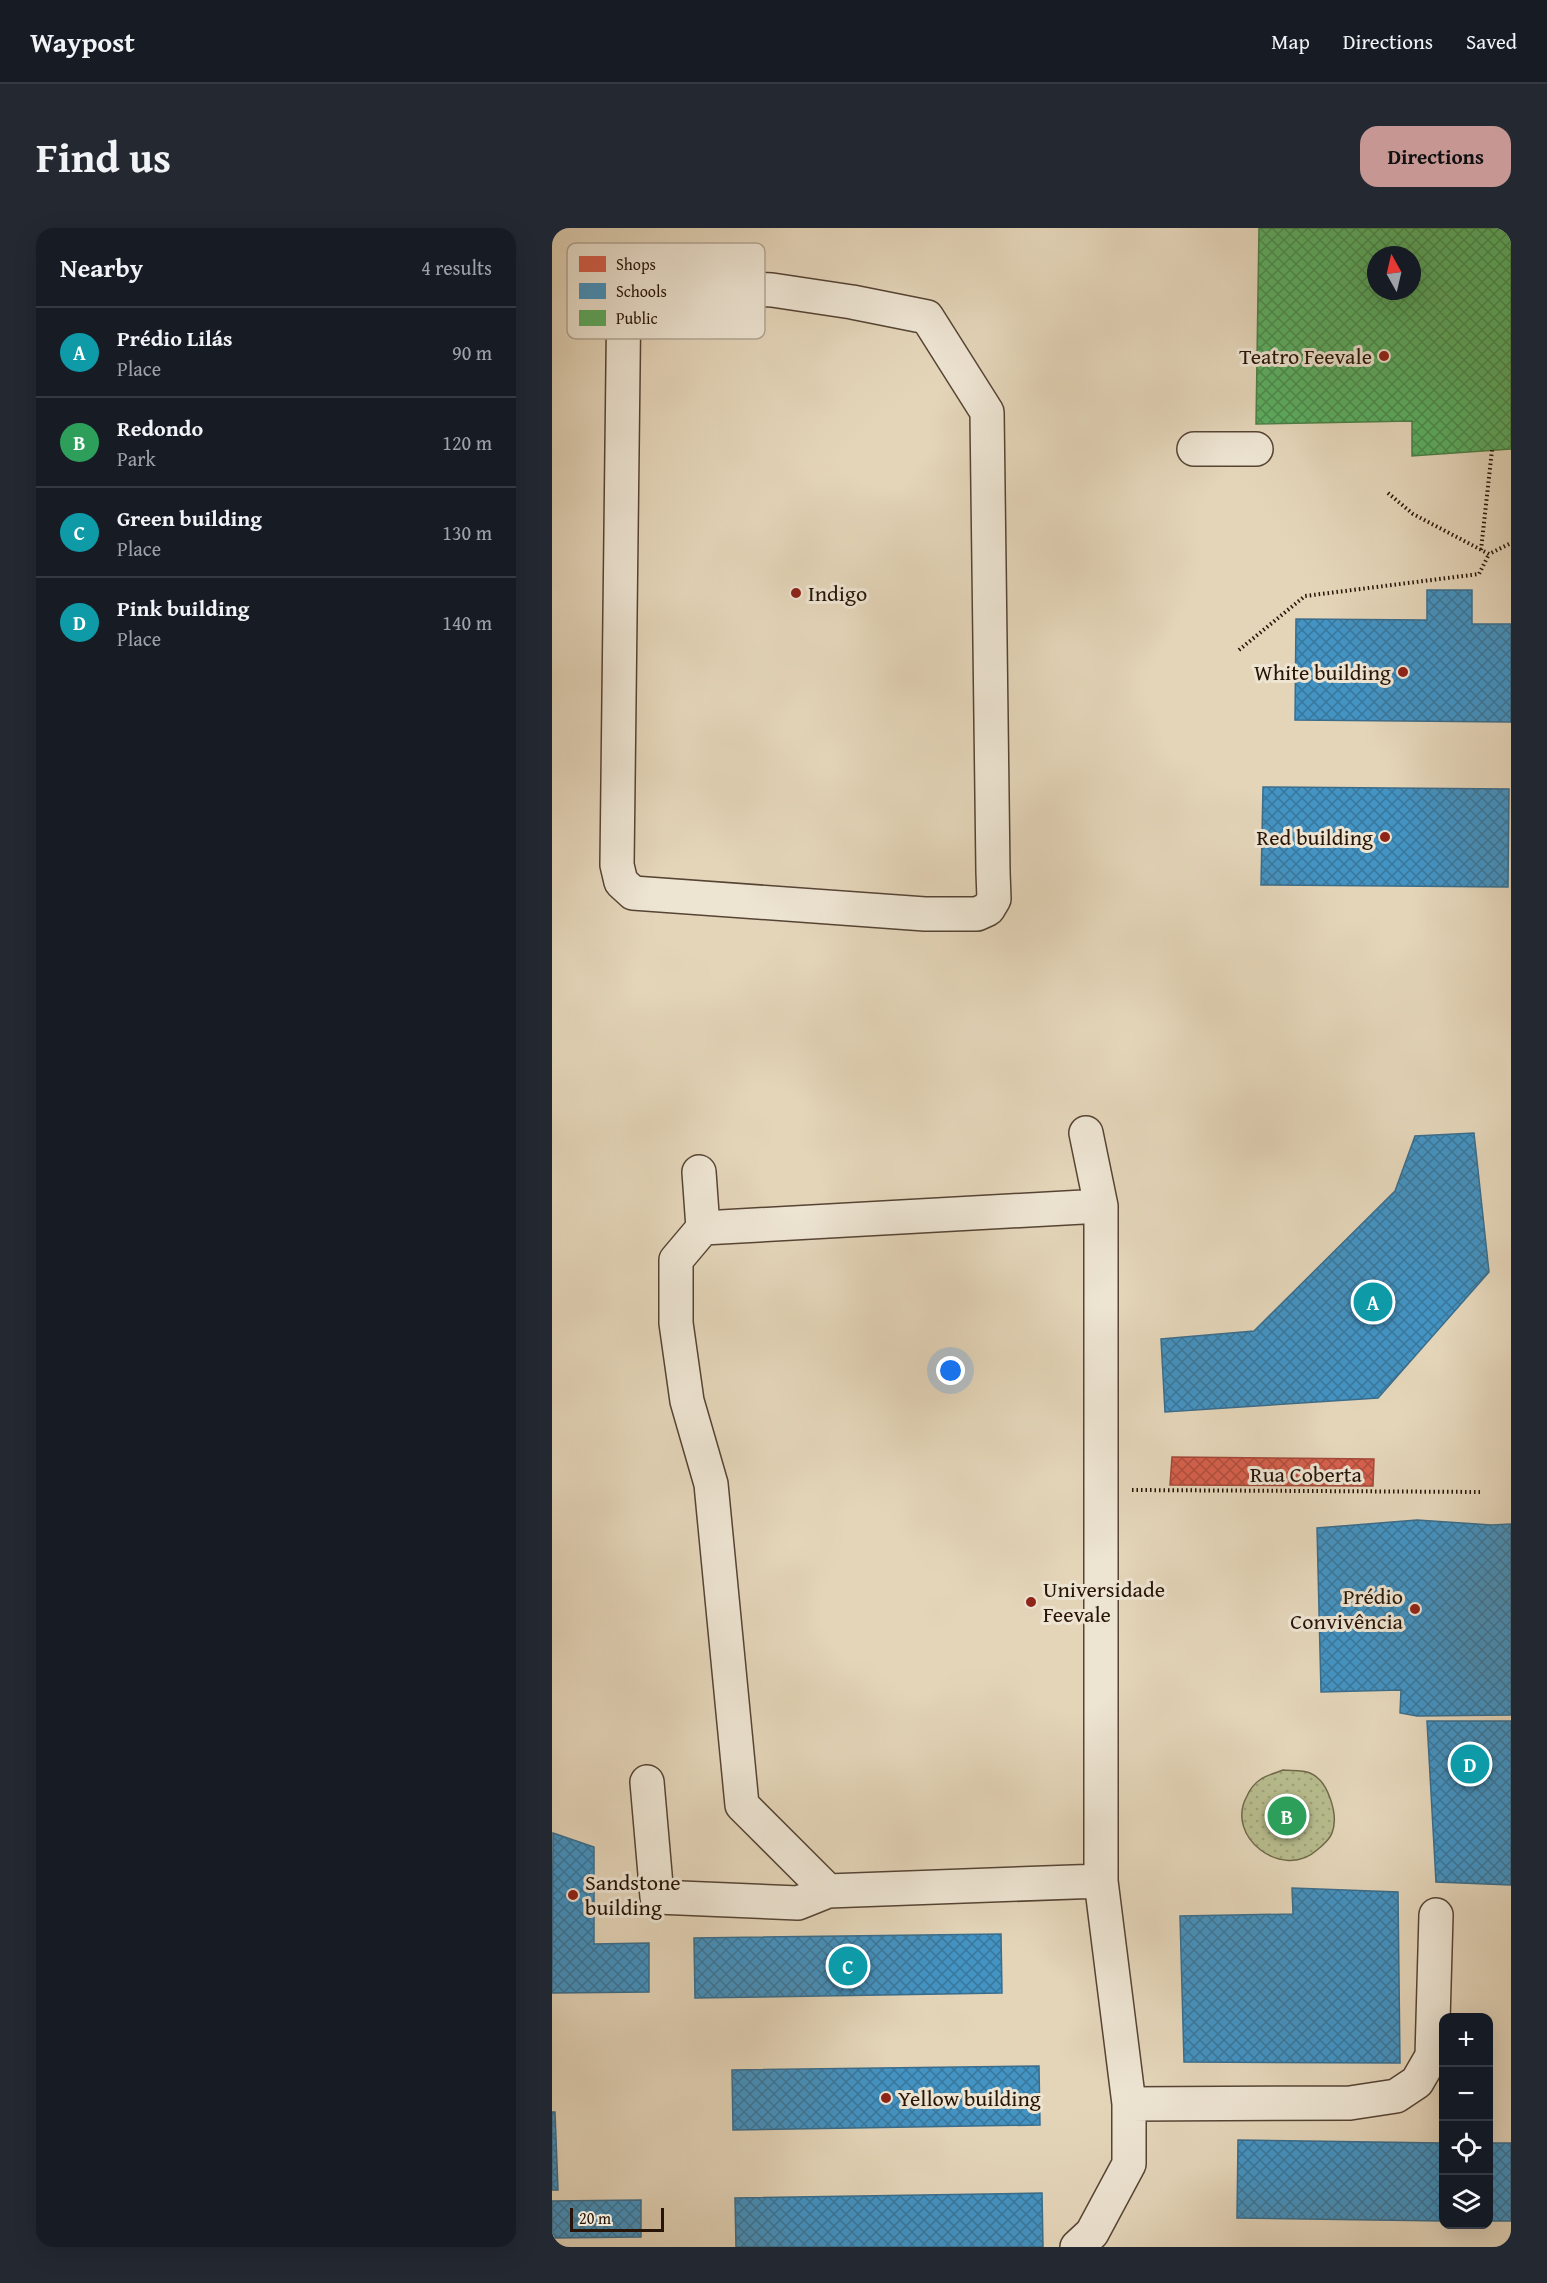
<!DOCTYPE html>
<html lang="en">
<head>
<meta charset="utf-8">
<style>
	:root { --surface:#171b24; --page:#242831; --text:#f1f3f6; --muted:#9ea1a6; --line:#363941; --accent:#c59692 }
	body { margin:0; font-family:"Gentium Book Plus",serif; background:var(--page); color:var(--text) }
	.controls { position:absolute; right:18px; bottom:18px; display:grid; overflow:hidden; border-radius:12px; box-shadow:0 6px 24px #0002 }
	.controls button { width:54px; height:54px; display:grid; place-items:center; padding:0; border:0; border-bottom:2px solid var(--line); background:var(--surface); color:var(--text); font:30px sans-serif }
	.compass { position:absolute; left:815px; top:18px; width:54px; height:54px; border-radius:50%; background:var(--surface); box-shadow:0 6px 24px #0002; rotate:352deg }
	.scale { position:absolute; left:18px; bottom:15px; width:94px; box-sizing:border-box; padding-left:6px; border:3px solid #271407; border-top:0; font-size:16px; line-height:21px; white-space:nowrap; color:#271407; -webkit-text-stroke:4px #ede4d2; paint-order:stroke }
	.you { position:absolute; left:399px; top:1143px; width:21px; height:21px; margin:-15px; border:4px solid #fff; border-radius:50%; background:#1a73e8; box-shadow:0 0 0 9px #1a73e833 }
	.badge { display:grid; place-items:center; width:39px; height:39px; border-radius:50%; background:var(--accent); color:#fff; font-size:20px; font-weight:700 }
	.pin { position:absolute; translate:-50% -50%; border:3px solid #fff; box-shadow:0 2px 6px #0006 }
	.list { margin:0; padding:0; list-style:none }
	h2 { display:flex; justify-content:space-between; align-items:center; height:78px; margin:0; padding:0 24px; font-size:26px }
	h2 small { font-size:20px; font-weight:400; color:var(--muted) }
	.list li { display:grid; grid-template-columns:39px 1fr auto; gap:18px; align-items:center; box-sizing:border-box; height:90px; padding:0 24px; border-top:2px solid var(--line) }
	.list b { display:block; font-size:22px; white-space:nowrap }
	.list p { margin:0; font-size:20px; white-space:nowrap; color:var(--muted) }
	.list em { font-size:20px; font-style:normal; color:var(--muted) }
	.icon { flex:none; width:33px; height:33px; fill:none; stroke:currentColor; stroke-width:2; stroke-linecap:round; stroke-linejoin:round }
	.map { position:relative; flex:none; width:959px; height:2019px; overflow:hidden; border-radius:18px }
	header { display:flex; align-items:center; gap:36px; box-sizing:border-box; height:84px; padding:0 30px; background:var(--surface); border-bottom:2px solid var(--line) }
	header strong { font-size:28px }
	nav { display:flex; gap:33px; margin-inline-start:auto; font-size:21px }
	.intro { display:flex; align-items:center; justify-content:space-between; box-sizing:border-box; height:144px; padding:0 36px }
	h1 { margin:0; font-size:42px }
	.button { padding:15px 27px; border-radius:18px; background:var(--accent); color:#111; font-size:21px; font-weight:700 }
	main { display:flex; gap:36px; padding:0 36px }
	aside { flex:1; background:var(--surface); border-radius:18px; box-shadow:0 6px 24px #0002 }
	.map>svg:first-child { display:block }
</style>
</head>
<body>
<header>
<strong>Waypost</strong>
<nav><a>Map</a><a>Directions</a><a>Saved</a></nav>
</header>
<div class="intro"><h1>Find us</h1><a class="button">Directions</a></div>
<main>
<aside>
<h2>Nearby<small>4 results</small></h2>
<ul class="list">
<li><span class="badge" style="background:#0f9aa8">A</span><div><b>Prédio Lilás</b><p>Place</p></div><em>90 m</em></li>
<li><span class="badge" style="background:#2e9e5b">B</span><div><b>Redondo</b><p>Park</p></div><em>120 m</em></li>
<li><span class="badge" style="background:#0f9aa8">C</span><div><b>Green building</b><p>Place</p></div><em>130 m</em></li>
<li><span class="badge" style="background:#0f9aa8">D</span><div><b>Pink building</b><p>Place</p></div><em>140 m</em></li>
</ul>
</aside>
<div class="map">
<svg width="959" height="2019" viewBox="0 0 959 2019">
	<defs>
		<pattern id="park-dots" width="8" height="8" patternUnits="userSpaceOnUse" patternTransform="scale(1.5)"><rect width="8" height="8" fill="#b7bc8d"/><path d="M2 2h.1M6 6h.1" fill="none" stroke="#9da178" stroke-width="1.8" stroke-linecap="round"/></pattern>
		<pattern id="shops-cross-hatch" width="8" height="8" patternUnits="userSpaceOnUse" patternTransform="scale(1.5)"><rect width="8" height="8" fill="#d6604d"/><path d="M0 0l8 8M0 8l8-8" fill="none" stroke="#ae4e3e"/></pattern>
		<pattern id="schools-cross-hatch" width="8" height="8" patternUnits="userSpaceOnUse" patternTransform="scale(1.5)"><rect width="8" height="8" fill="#4393c3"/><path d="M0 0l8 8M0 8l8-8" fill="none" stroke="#38779c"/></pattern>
		<pattern id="public-cross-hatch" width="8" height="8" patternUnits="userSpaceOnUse" patternTransform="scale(1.5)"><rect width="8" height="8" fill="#5aae61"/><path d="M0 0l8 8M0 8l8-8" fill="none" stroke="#4a8c4e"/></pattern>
	</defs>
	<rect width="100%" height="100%" fill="#e4d5b9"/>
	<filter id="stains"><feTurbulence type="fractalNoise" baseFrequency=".00333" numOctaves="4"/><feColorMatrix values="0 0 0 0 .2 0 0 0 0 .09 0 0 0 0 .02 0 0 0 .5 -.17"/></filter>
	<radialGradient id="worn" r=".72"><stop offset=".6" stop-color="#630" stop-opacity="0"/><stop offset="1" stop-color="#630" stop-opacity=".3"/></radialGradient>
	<path fill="url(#park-dots)" stroke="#6f684a" stroke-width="1.5" d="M731,1542C739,1543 750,1542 758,1545C776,1552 787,1587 780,1605C778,1611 770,1618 765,1622C731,1653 672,1609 695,1568C698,1561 703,1555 709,1551C715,1547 724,1545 731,1542Z"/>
	<path fill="url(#shops-cross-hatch)" stroke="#a24938" stroke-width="1.5" d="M620,1229L822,1231L821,1258L618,1257Z"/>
	<path fill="url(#schools-cross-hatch)" stroke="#3b6d8b" stroke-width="1.5" d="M875,362H920V396H959V494L743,492L744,391L875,392Z
		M711,559L957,561L956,659L709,657Z
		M922,905L937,1044L826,1170L613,1184L609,1111L702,1103L843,963L863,908Z
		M865,1292L940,1297L959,1296V1487L865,1488L848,1485L849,1462L769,1464L765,1300Z
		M875,1493H959V1657L884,1654Z
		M1,1605L42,1619V1716L97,1715V1764L0,1765Z
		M740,1660L846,1664L848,1835L632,1834L628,1688L741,1686Z
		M449,1706L450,1765L143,1770L142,1710Z
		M487,1838L488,1897L181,1902L180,1842Z
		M0,1884H3L6,1962H0Z
		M686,1912L891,1915V1993L685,1990Z
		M936,1915H959V1993H936Z
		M490,1965L491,2019H184L183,1970Z
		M89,1972V2009L0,2010V1973Z"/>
	<path fill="url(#public-cross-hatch)" stroke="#4b8046" stroke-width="1.5" fill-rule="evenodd" d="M707,0H959V221L860,228V193L704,196ZM824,27H860V63H824Z"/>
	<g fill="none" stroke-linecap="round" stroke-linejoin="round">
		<defs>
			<path id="minor" d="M72,56L220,62L300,74L375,89L435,184L441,644L442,671L436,681L425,686H373L81,665L69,654L65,637Z
				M642,221H704
				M534,905L549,978
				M147,944L151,1000
				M95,1554L105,1669L246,1675L276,1663L549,1653
				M276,1663L190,1577L159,1256L135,1173L124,1095V1032L151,1000L549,978V1653L577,1876V1936L540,2005L525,2019
				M577,1876L798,1875L844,1868L865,1854L880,1828L884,1687"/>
		</defs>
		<use href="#minor" stroke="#564434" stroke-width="36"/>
		<path stroke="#271407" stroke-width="4" stroke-dasharray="1.5 3" stroke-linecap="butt" d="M836,265L861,286L937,326L959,315
			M929,322L940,222
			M687,422L753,368L927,346L937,326
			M580,1262L931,1264"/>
		<use href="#minor" stroke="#ede4d2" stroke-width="33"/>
	</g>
	<g fill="#8f2418" stroke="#ede4d2" stroke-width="2">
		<circle cx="832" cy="128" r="6"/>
		<circle cx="244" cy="365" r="6"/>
		<circle cx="851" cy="444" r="6"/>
		<circle cx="833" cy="609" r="6"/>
		<circle cx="479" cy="1374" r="6"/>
		<circle cx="863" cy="1381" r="6"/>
		<circle cx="21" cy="1667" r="6"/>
		<circle cx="334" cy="1870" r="6"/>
	</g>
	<g text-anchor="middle" stroke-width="6" stroke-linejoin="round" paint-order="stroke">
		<g font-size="22" fill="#271407" stroke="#ede4d2" text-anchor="end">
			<text x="820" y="136">Teatro Feevale</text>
			<text x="256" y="373" text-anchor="start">Indigo</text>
			<text x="839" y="452">White building</text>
			<text x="821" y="617">Red building</text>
			<text x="491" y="1369" text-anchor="start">Universidade<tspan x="491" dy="25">Feevale</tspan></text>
			<text x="851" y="1376">Prédio<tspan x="851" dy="25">Convivência</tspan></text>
			<text x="33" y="1662" text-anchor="start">Sandstone<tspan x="33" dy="25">building</tspan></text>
			<text x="346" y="1878" text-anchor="start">Yellow building</text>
		</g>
		<g font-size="22" fill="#271407" stroke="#ede4d2">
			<text x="754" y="1254">Rua Coberta</text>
		</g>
	</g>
	<rect x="15" y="15" width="198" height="96" rx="9" fill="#ede4d2" stroke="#b2a695" stroke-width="1.5"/>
	<rect x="27" y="28" width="27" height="16" fill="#d6604d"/>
	<rect x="27" y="55" width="27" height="16" fill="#4393c3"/>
	<rect x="27" y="82" width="27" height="16" fill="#5aae61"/>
	<g font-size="16" fill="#271407">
		<text x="64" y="42">Shops</text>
		<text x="64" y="69">Schools</text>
		<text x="64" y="96">Public</text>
	</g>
	<rect width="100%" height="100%" filter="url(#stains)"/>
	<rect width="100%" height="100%" fill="url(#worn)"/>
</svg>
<div class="controls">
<button>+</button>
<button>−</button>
<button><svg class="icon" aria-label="locate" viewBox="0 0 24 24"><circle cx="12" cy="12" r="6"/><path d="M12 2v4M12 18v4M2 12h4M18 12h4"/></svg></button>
<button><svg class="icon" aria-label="layers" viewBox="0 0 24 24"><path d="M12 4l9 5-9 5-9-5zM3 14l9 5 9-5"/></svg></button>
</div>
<svg class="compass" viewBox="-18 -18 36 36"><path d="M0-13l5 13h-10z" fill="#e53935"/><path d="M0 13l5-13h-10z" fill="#9ea1a6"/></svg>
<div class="scale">20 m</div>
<div class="you"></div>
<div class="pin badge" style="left:821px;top:1074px;background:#0f9aa8">A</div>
<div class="pin badge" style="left:735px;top:1588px;background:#2e9e5b">B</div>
<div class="pin badge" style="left:296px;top:1738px;background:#0f9aa8">C</div>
<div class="pin badge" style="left:918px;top:1536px;background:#0f9aa8">D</div>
</div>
</main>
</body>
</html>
